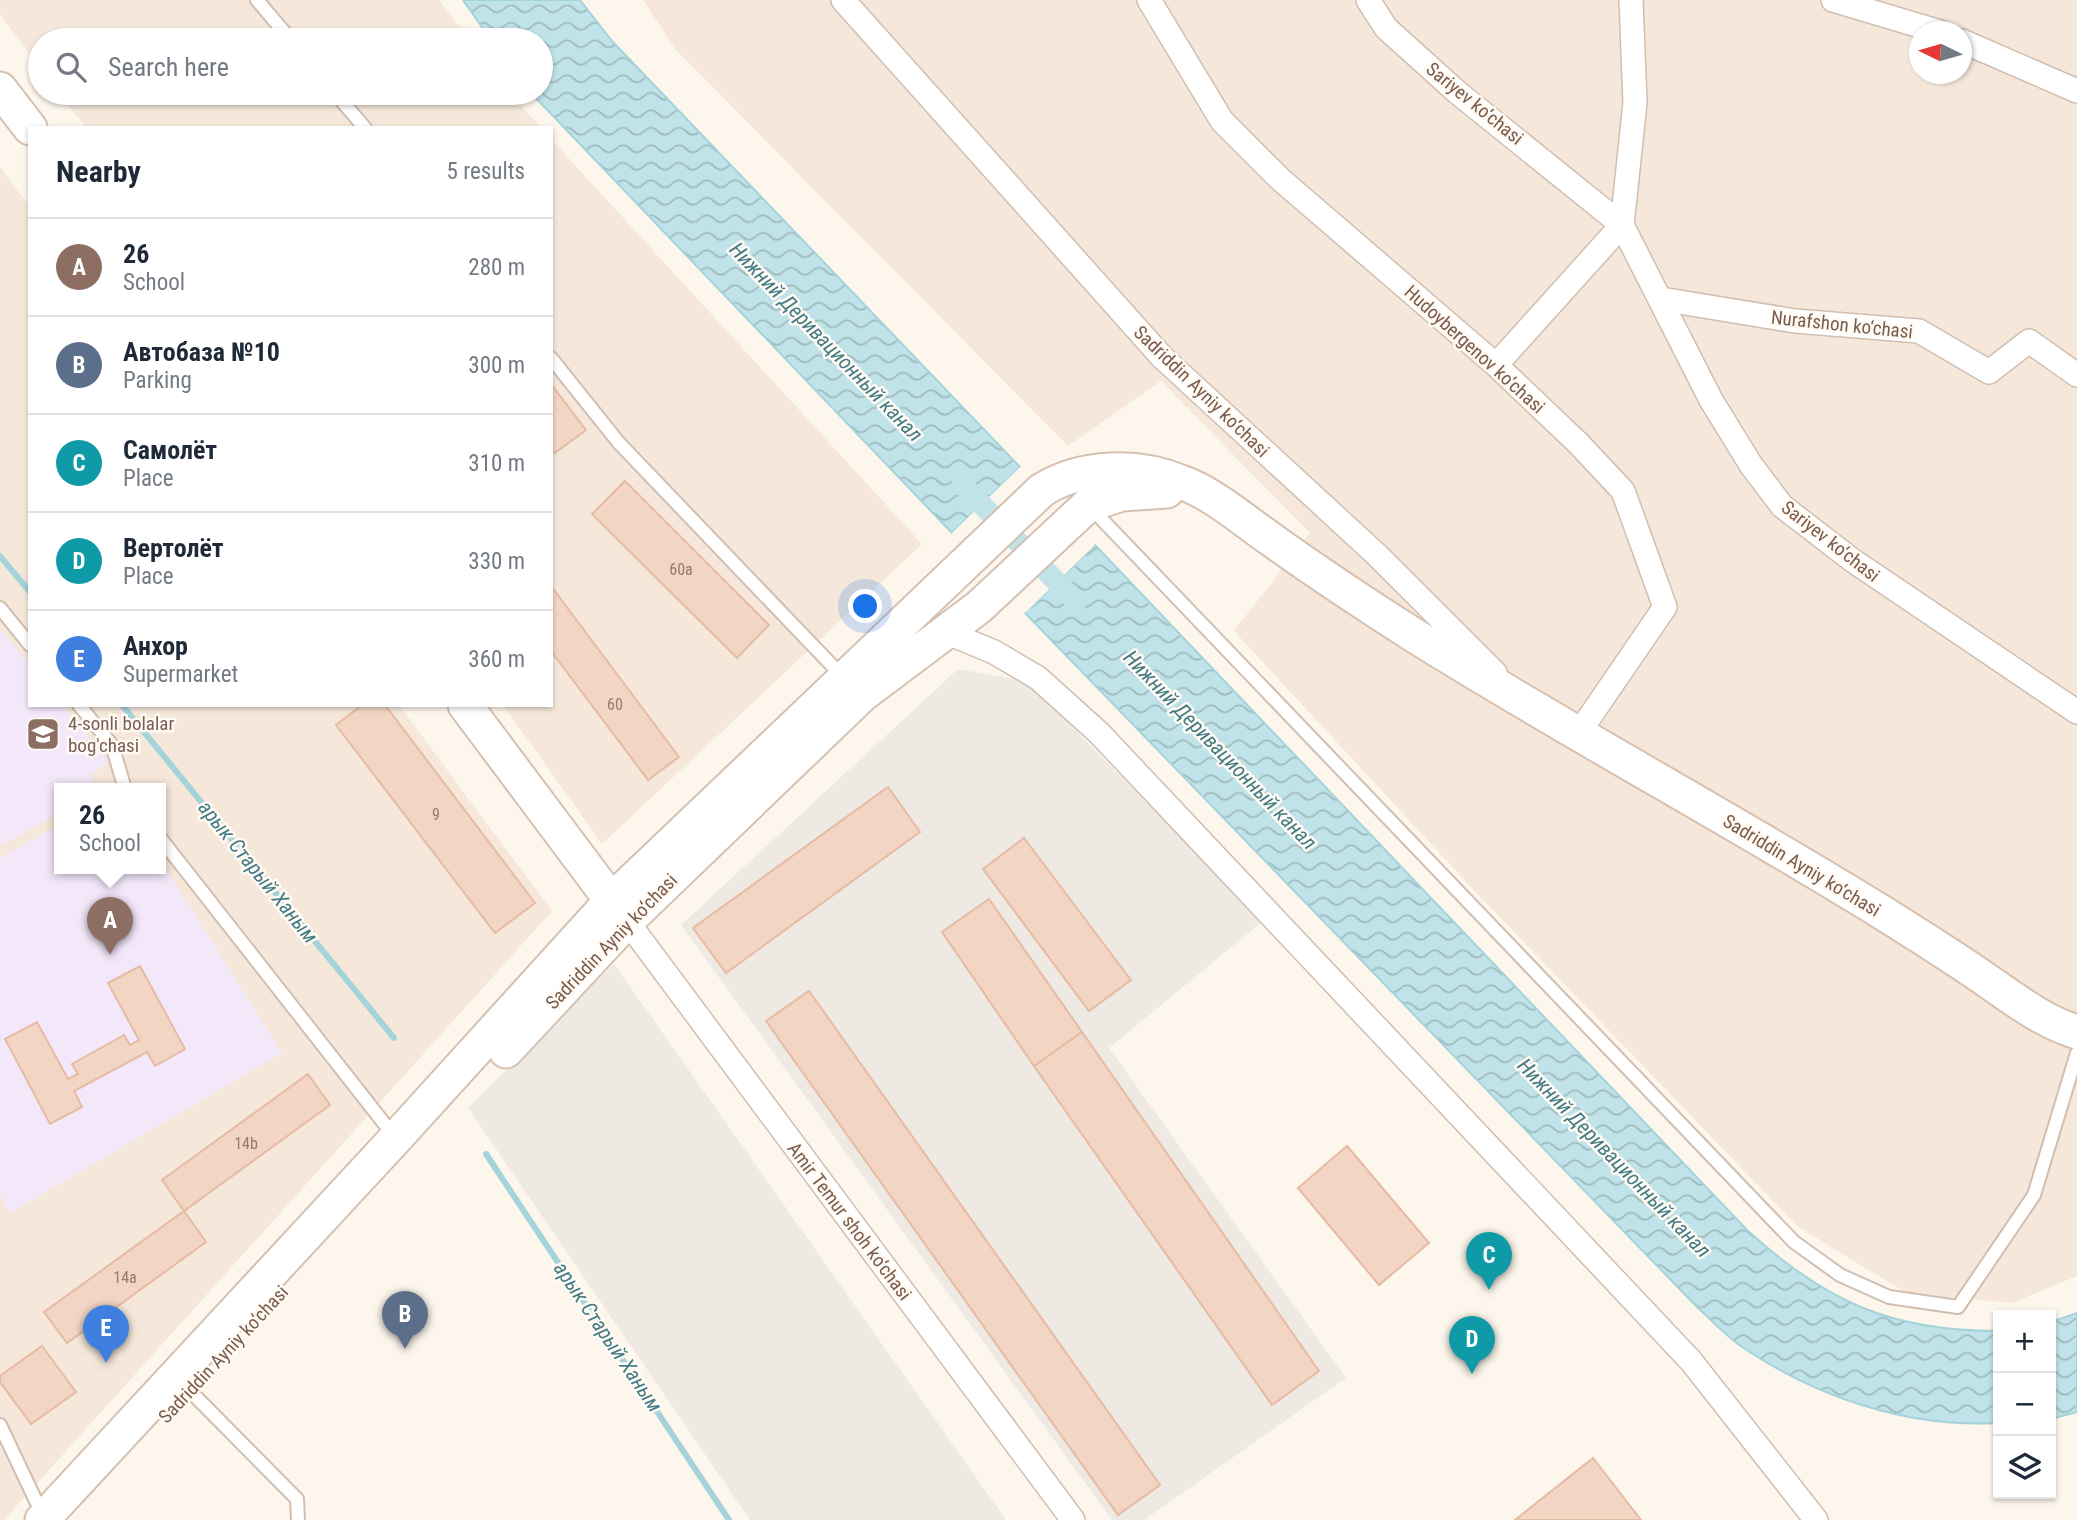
<!DOCTYPE html>
<html lang="en">
<head>
<meta charset="utf-8">
<style>
	:root { --surface:#fff; --page:#f2f2f3; --text:#1f2937; --muted:#747a83; --line:#e0e1e3; --accent:#e76f51 }
	body { margin:0; font-family:"Roboto Condensed",sans-serif; background:var(--page); color:var(--text) }
	.controls { position:absolute; right:21px; bottom:21px; display:grid; overflow:hidden; border-radius:0px; box-shadow:0 2px 5px #0004 }
	.controls button { width:63px; height:63px; display:grid; place-items:center; padding:0; border:0; border-bottom:2px solid var(--line); background:var(--surface); color:var(--text); font:35px sans-serif }
	.compass { position:absolute; left:1909px; top:21px; width:63px; height:63px; border-radius:50%; background:var(--surface); box-shadow:0 2px 5px #0004; rotate:275deg }
	.you { position:absolute; left:866px; top:607px; width:24px; height:24px; margin:-18px; border:5px solid #fff; border-radius:50%; background:#1a73e8; box-shadow:0 0 0 10px #1a73e833 }
	.badge { display:grid; place-items:center; width:46px; height:46px; border-radius:50%; background:var(--accent); color:#fff; font-size:23px; font-weight:700 }
	.pin { position:absolute; translate:-50% -58px; filter:drop-shadow(0 2px 4px #0008) }
	.pin::after { content:''; position:absolute; top:37px; width:24px; height:21px; background:inherit; clip-path:polygon(0 0,100% 0,50% 100%) }
	.popup { position:absolute; left:54px; top:783px; width:112px; height:91px; box-sizing:border-box; display:grid; place-content:center; border-radius:0px; background:var(--surface); filter:drop-shadow(0 2px 5px #0005); font-size:23px; white-space:nowrap; color:var(--muted) }
	.popup b { font-size:26px; color:var(--text) }
	.popup::after { content:''; position:absolute; left:50%; top:100%; margin-left:-14px; border:14px solid transparent; border-top-color:var(--surface) }
	.list { margin:0; padding:0; list-style:none }
	h2 { display:flex; justify-content:space-between; align-items:center; height:91px; margin:0; padding:0 28px; font-size:30px }
	h2 small { font-size:23px; font-weight:400; color:var(--muted) }
	.list li { display:grid; grid-template-columns:46px 1fr auto; gap:21px; align-items:center; box-sizing:border-box; height:98px; padding:0 28px; border-top:2px solid var(--line) }
	.list b { display:block; font-size:26px; white-space:nowrap }
	.list p { margin:0; font-size:23px; white-space:nowrap; color:var(--muted) }
	.list em { font-size:23px; font-style:normal; color:var(--muted) }
	.icon { flex:none; width:38px; height:38px; fill:none; stroke:currentColor; stroke-width:2; stroke-linecap:round; stroke-linejoin:round }
	.map { position:relative; flex:none; width:2077px; height:1520px; overflow:hidden }
	.search { position:absolute; background:var(--surface); box-shadow:0 2px 5px #0004; left:28px; top:28px; width:525px; height:77px; display:flex; align-items:center; gap:18px; box-sizing:border-box; padding:0 24px; border-radius:38px; color:var(--muted); font-size:26px }
	.panel { position:absolute; background:var(--surface); box-shadow:0 2px 5px #0004; left:28px; top:126px; width:525px; height:581px; border-radius:0px }
	.map>svg:first-child { display:block }
</style>
</head>
<body>
<div class="map">
<svg width="2077" height="1520" viewBox="0 0 2077 1520">
	<defs>
		<pattern id="water-waves" width="16" height="10" patternUnits="userSpaceOnUse" patternTransform="scale(1.75)"><rect width="16" height="10" fill="#bfe3e8"/><path d="M0 5q4-4 8 0t8 0" fill="none" stroke="#a0bbbe"/></pattern>
	</defs>
	<rect width="100%" height="100%" fill="#fdf6ec"/>
	<path fill="#f5e8da" fill-rule="evenodd" d="M0,0H439L470,40H40V68L0,14Z
		M643,0H2077V1276L2012,1303L1906,1293L1797,1226L1470,886L1234,631L1310,533L1161,381L1068,446L676,50ZM1920,32H1962V74H1920Z
		M59,93H510L541,128H86Z
		M551,139L922,544L602,844L503,705H551Z
		M0,167L30,207V705H399L552,911L4,1520H0ZM59,789H161V869H59Z"/>
	<path fill="#efe9e4" d="M958,669L1027,681L1263,921L1109,1048L1346,1378L1144,1520H1112L681,925Z
		M614,964L1006,1520H750L468,1108Z"/>
	<path fill="#f3e8fa" d="M0,629L30,665V705H62L109,763L90,774L96,789H59V813L0,846Z
		M59,825V869H161V861L282,1053L10,1213L0,1193V858Z"/>
	<path fill="url(#water-waves)" stroke="#a5d3da" stroke-width="2" d="M463,0H580L612,41L1020,467L952,533L531,93H541V40H491Z
		M1095,545L1747,1230C1826,1302 1891,1331 1998,1331V1423C1909,1428 1819,1398 1745,1349C1728,1338 1712,1321 1697,1307L1025,613Z
		M2077,1313V1412L2051,1419V1322Z"/>
	<path fill="#fdf6ec" d="M1020,467L1023,469L954,536L952,533Z
		M1093,543L1095,545L1025,613L1023,610Z"/>
	<g fill="none" stroke-linecap="round" stroke-linejoin="round">
		<path stroke="#a5d3da" stroke-width="6" d="M0,556L30,592
			M122,705L394,1038
			M486,1154L729,1520"/>
		<path stroke="#bfe3e8" stroke-width="21" d="M962,484L1076,602"/>
	</g>
	<path fill="#f3d5c3" stroke="#e6bba3" stroke-width="2" d="M551,384L586,430L555,453L551,449Z
		M625,481L769,625L737,658L592,514Z
		M551,586L679,757L648,780L551,651Z
		M362,705H385L535,903L495,933L336,725Z
		M888,787L920,832L726,973L693,928Z
		M1024,838L1131,980L1089,1011L983,869Z
		M989,899L1082,1032L1034,1066L942,932Z
		M140,966L185,1049L155,1066L147,1052L74,1091L82,1107L50,1124L5,1039L37,1022L68,1079L78,1074L72,1064L124,1035L130,1045L139,1040L108,983Z
		M809,991L1160,1485L1118,1515L766,1021Z
		M1082,1032L1319,1371L1272,1405L1034,1066Z
		M308,1074L330,1105L184,1211L162,1180Z
		M1347,1146L1429,1243L1379,1285L1298,1188Z
		M184,1211L206,1242L67,1343L44,1312Z
		M42,1346L76,1392L31,1424L0,1382V1376Z
		M1593,1458L1641,1520H1515Z"/>
	<g fill="none" stroke-linecap="round" stroke-linejoin="round">
		<defs>
			<path id="service" d="M257,0L291,40
				M335,93L365,128
				M551,358L619,443L843,677
				M1091,508L1794,1242L1840,1275L1889,1297L1958,1307L2034,1195L2077,1053
				M0,608L30,645
				M79,705L112,745L125,789
				M161,839L394,1136
				M189,1390L297,1499L298,1520
				M0,1425L36,1501L46,1514"/>
			<path id="minor" d="M843,0L1162,357L1377,555L1495,673
				M1149,0L1222,121L1280,179L1496,365L1579,444L1623,491L1665,607L1578,734
				M1368,0L1386,28L1457,92L1622,225L1711,400L1751,465L1782,506L1852,560L2077,712
				M1833,0L1940,32
				M1962,41L2077,91
				M1661,299L1795,321L1919,331L1989,372L2029,341L2077,375
				M1496,365L1622,225L1635,103L1631,0
				M948,633L994,652L1038,678L1099,733L1691,1361L1816,1520
				M627,921L1073,1520"/>
			<path id="secondary" d="M0,89L30,128
				M465,705L623,916
				M506,1051L627,921L862,695L979,607L1088,505L1122,494L1167,491
				M42,1520L396,1138L612,900L1042,490C1082,465 1138,464 1181,482C1214,494 1243,520 1272,540C1318,573 1365,604 1412,634C1567,731 1728,817 1883,913C1915,933 1947,953 1979,975C2010,996 2041,1021 2077,1032"/>
		</defs>
		<use href="#service" stroke="#d1beb0" stroke-width="16"/>
		<use href="#minor" stroke="#d1beb0" stroke-width="26"/>
		<use href="#secondary" stroke="#d6c0b0" stroke-width="37"/>
		<use href="#service" stroke="#fff" stroke-width="12"/>
		<use href="#minor" stroke="#fff" stroke-width="23"/>
		<use href="#secondary" stroke="#fff" stroke-width="33"/>
	</g>
	<defs>
		<symbol id="school-square" viewBox="-11 -11 22 22"><rect x="-9" y="-9" width="18" height="18" rx="4" fill="#8d6e63" stroke="#fffaf3"/><path d="M0-5L7-2L0 1L-7-2ZM-4 1L0 2.5L4 1V4Q0 6-4 4Z" fill="#fff"/></symbol>
	</defs>
	<g fill-rule="evenodd">
		<use href="#school-square" x="24" y="715" width="38" height="38"/>
	</g>
	<g text-anchor="middle" stroke-width="5" stroke-linejoin="round" paint-order="stroke">
		<g font-size="16" fill="#987a6a">
			<text x="681" y="575">60a</text>
			<text x="615" y="710">60</text>
			<text x="436" y="820">9</text>
			<text x="246" y="1149">14b</text>
			<text x="125" y="1283">14a</text>
		</g>
		<g font-size="19" fill="#7a5c4d" stroke="#fffaf3">
			<text transform="translate(1475 103) rotate(39)" y="7">Sariyev ko‘chasi</text>
			<text transform="translate(1842 324) rotate(6)" y="7">Nurafshon ko‘chasi</text>
			<text transform="translate(1475 349) rotate(42)" y="7">Hudoybergenov ko‘chasi</text>
			<text transform="translate(1202 391) rotate(44)" y="7">Sadriddin Ayniy ko‘chasi</text>
			<text transform="translate(1831 541) rotate(38)" y="7">Sariyev ko‘chasi</text>
			<text transform="translate(1802 865) rotate(31)" y="7">Sadriddin Ayniy ko‘chasi</text>
			<text transform="translate(611 941) rotate(-46)" y="7">Sadriddin Ayniy ko‘chasi</text>
			<text transform="translate(850 1221) rotate(53)" y="7">Amir Temur shoh ko‘chasi</text>
			<text transform="translate(223 1354) rotate(-47)" y="7">Sadriddin Ayniy ko‘chasi</text>
		</g>
		<g font-size="19" fill="#785e54" stroke="#fffaf3" text-anchor="start">
			<text x="68" y="730">4-sonli bolalar<tspan x="68" dy="22">bog'chasi</tspan></text>
		</g>
		<g font-size="21" font-style="italic" fill="#437c86" stroke="#fffaf3">
			<text transform="translate(826 342) rotate(46)" y="7">Нижний Деривационный канал</text>
			<text transform="translate(1220 750) rotate(46)" y="7">Нижний Деривационный канал</text>
			<text transform="translate(258 872) rotate(51)" y="7">арык Старый Ханым</text>
			<text transform="translate(1614 1158) rotate(46)" y="7">Нижний Деривационный канал</text>
			<text transform="translate(608 1337) rotate(56)" y="7">арык Старый Ханым</text>
		</g>
	</g>
</svg>
<div class="controls">
<button>+</button>
<button>−</button>
<button><svg class="icon" aria-label="layers" viewBox="0 0 24 24"><path d="M12 4l9 5-9 5-9-5zM3 14l9 5 9-5"/></svg></button>
</div>
<svg class="compass" viewBox="-18 -18 36 36"><path d="M0-13l5 13h-10z" fill="#e53935"/><path d="M0 13l5-13h-10z" fill="#747a83"/></svg>
<div class="you"></div>
<div class="pin badge" style="left:110px;top:955px;background:#8d6e63">A</div>
<div class="popup"><b>26</b>School</div>
<div class="pin badge" style="left:405px;top:1349px;background:#5c6f8a">B</div>
<div class="pin badge" style="left:1489px;top:1290px;background:#0f9aa8">C</div>
<div class="pin badge" style="left:1472px;top:1374px;background:#0f9aa8">D</div>
<div class="pin badge" style="left:106px;top:1363px;background:#3f7fe0">E</div>
<div class="search"><svg class="icon" aria-label="search" viewBox="0 0 24 24"><circle cx="10" cy="10" r="6"/><path d="M15 15l6 6"/></svg>Search here</div>
<section class="panel">
<h2>Nearby<small>5 results</small></h2>
<ul class="list">
<li><span class="badge" style="background:#8d6e63">A</span><div><b>26</b><p>School</p></div><em>280 m</em></li>
<li><span class="badge" style="background:#5c6f8a">B</span><div><b>Автобаза №10</b><p>Parking</p></div><em>300 m</em></li>
<li><span class="badge" style="background:#0f9aa8">C</span><div><b>Самолёт</b><p>Place</p></div><em>310 m</em></li>
<li><span class="badge" style="background:#0f9aa8">D</span><div><b>Вертолёт</b><p>Place</p></div><em>330 m</em></li>
<li><span class="badge" style="background:#3f7fe0">E</span><div><b>Анхор</b><p>Supermarket</p></div><em>360 m</em></li>
</ul>
</section>
</div>
</body>
</html>
